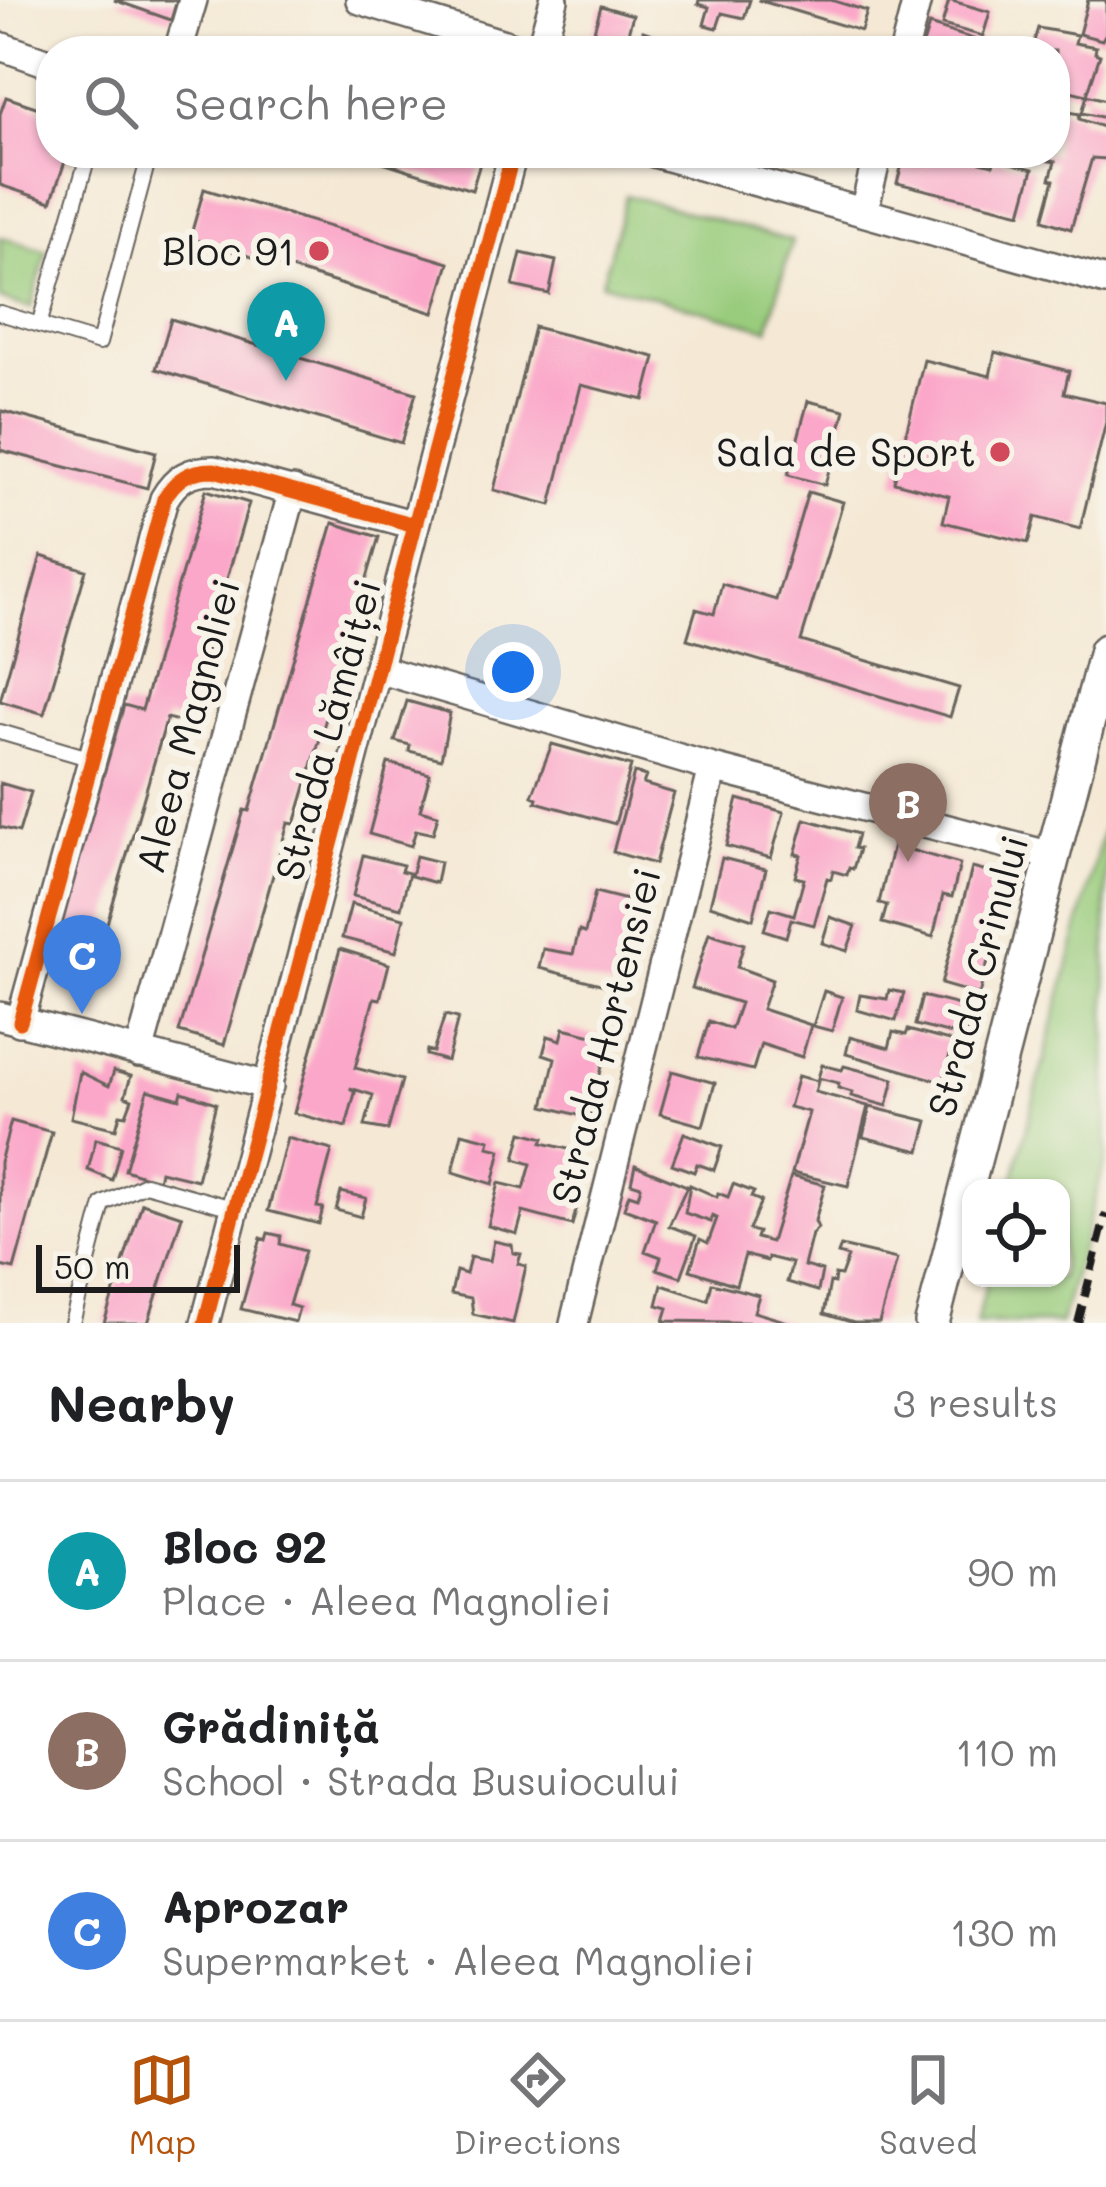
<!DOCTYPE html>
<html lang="en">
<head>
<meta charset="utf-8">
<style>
	:root { --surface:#fff; --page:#f2f2f2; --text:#202124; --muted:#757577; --line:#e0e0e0; --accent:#b45309 }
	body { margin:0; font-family:Mali,sans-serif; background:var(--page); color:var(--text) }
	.controls { position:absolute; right:36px; bottom:36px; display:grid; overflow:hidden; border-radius:24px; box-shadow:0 3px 9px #0004 }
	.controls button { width:108px; height:108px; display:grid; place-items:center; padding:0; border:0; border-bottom:3px solid var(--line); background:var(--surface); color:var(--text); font:60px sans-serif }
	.scale { position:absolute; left:36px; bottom:30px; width:204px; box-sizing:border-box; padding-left:12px; border:6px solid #1c1c1c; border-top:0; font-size:33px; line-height:42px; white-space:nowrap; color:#1c1c1c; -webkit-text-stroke:9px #f7f3e8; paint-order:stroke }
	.you { position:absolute; left:513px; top:672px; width:42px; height:42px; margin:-30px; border:9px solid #fff; border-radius:50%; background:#1a73e8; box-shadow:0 0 0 18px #1a73e833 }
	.badge { display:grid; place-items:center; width:78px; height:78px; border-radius:50%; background:var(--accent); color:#fff; font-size:39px; font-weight:700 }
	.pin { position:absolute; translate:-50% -99px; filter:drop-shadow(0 3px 6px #0008) }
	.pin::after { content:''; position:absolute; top:63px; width:42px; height:36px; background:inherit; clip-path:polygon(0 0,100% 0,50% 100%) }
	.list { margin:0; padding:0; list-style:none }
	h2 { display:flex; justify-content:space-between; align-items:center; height:156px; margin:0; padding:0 48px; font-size:51px }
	h2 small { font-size:39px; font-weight:400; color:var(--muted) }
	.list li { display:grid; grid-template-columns:78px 1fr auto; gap:36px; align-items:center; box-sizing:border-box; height:180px; padding:0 48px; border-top:3px solid var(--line) }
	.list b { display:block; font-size:45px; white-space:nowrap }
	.list p { margin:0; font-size:39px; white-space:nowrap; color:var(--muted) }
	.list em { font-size:39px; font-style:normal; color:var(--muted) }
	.icon { flex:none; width:66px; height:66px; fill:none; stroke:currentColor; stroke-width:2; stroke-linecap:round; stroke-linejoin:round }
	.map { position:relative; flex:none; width:1106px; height:1323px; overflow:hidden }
	.search { position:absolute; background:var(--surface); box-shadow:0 3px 9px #0004; left:36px; right:36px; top:36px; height:132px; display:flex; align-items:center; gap:30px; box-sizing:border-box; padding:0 42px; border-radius:48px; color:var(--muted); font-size:45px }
	.sheet { height:696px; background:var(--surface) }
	nav { display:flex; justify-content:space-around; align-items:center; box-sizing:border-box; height:168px; border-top:3px solid var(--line); background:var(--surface); font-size:33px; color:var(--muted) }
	nav a { display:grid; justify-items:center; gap:6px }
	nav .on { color:var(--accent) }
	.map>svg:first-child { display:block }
</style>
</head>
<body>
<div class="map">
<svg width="1106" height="1323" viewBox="0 0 1106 1323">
	<rect width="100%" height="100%" fill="#f7f3e8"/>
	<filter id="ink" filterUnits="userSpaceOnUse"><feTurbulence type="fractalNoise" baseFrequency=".00833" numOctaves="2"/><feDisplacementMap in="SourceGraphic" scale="24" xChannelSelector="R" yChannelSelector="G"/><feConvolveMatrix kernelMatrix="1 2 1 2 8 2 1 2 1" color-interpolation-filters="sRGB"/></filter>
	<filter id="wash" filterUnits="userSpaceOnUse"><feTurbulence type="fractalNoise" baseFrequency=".004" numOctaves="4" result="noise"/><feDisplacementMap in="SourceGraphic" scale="48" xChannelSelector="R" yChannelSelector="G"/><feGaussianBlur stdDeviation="2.7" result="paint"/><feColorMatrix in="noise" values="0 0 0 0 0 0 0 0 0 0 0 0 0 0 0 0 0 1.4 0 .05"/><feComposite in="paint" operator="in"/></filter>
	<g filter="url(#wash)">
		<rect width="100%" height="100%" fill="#f5e9d5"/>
		<path fill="#99cc7d" stroke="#5a744c" stroke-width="3" d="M626,195L792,241L768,329L602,283Z
			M0,237L47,251L31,308L0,299Z
			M1106,819V1158L1061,1323H976L988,1278H1061V1188H1011Z"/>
		<g id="blocks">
			<path fill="#fba7c9" d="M114,0H177L171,20Z
				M699,0H750L744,18L722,13L717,28L704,25L709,7L698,4Z
				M758,0H831L867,11L861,31Z
				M949,0L990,12L983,36L942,25Z
				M1088,0H1106V33L1102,40L1079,34Z
				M601,6L633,15L623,51L589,48Z
				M929,25L989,44L987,51H921Z
				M1038,28L1077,35L1075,43L1096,47L1095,53L1100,55L1087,95L1062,89L1057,110L1080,114L1079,119L1106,128V159L1092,158L1071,229L1043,220L1054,180L1050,179L1055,162L1021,155L1055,153V51H1031Z
				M643,31L661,37L656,51H638Z
				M1087,95L1106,100V118L1082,113Z
				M6,97L42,109L41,114L51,117V153H68L51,202L0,185V114Z
				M354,153H483L472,190Z
				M905,153H967L978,154L976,161L993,165L995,159L1033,169L1021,213L897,183Z
				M204,189L449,263L434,313L190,238Z
				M521,253L556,261L549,294L513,286Z
				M171,319L416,393L401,443L156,369Z
				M534,327L655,357L644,400L581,385L551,505L494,490Z
				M995,352L1069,371L1064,393L1106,403V422L1080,529L1035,517L1028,543L943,522L949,496L894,482L924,360L990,376Z
				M808,401L845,410L825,485L788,475Z
				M2,411L156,452L147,488L0,450Z
				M206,490L249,503L185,723L167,718L103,937L60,925L124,705L142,710Z
				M808,492L843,502L801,641L959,688L950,717L687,639L696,609L714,614L722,584L776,600Z
				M333,523L379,537L295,824L288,823L224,1045L179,1032L244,810L249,811Z
				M41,556L86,570L44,714L0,701Z
				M407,701L450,713L441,759L409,751L410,745L395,741Z
				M552,744L631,766L615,824L536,802L537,798L532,796Z
				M388,763L430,774L420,810L438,815L433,834L416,830L411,846L369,834Z
				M634,773L646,776L643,784L674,793L655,864L613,852Z
				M0,783L31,792L19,832L0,827Z
				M738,799L784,812L771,858L726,846Z
				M805,819L858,834L854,848L859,849L853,869L849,868L847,875L833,871L831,879L827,878L814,925L791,919L786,937L764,930L771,908L794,915L804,879L795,877L801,855L795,854Z
				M893,845L960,864L952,897L943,895L933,937L882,923L887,905L879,903Z
				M363,855L403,865L401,871L409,873L401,908L353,896Z
				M416,856L440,862L436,883L411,876Z
				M722,858L766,869L753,919L710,905Z
				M972,868L1010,878L979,995L941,984Z
				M595,892L643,904L623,990L539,968L543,949L573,954L579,931L585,933Z
				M351,904L404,918L396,952L342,938Z
				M830,917L856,926L847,951L822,943Z
				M709,933L744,944L737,967L772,980L762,1009L811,1025L802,1057L761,1044L753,1070L698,1057L709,1021L731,1029L740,1003L692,988Z
				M340,949L389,964L380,999L374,998L355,1068L402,1080L388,1130L365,1126L373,1095L350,1088L355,1093L346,1127L294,1113Z
				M889,990L904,993L896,1021L857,1010L860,995L887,999Z
				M824,991L842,997L832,1031L813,1026Z
				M922,996L971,1008L964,1037L915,1025Z
				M445,1015L458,1018L447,1061L426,1055L427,1050L433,1052Z
				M564,1028L609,1039L589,1118L544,1106L555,1058L543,1054L548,1036L561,1040Z
				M908,1030L953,1042L943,1082L846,1054L850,1037L889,1048L893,1032L906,1035Z
				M822,1065L842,1070L844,1066L894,1079L887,1106L851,1096L852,1092L838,1088L839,1083L818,1078Z
				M114,1071L131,1076L125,1096L132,1099L126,1115L120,1114L116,1129L71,1118L80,1072L109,1086Z
				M672,1071L715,1083L703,1126L660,1114Z
				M798,1076L818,1081L815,1092L868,1106L848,1186L792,1173L809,1112L789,1107Z
				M148,1090L180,1099L182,1092L216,1103L197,1180L160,1171L158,1181L125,1170Z
				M870,1107L928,1121L920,1151L863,1137Z
				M11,1121L52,1132L14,1269L0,1266V1162Z
				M522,1132L544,1138L542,1143L581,1152L568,1200L578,1203L572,1225L523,1212L517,1234L488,1226L499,1183L524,1189L531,1164L515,1159Z
				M462,1133L490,1140L488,1147L501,1150L493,1184L453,1172Z
				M684,1133L722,1147L714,1170L697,1164L694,1172L672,1164Z
				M287,1138L332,1150L317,1207L323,1208L319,1224L268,1211Z
				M96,1139L121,1146L112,1180L88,1170Z
				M635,1165L687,1186L669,1226L696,1236L681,1277L657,1269L661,1257L645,1251L656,1220L624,1208L629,1194L638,1197L641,1186L631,1183Z
				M791,1176L825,1185L815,1221L818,1228L812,1234L804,1266L822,1271L818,1291L787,1282L792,1263L768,1257L767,1261L745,1255L736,1285L690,1270L700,1239L708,1243L717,1218L712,1216L711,1222L685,1213L690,1185L717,1197L718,1193L728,1197L733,1184L754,1192L751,1197L761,1201L749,1230L758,1232L756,1238L771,1242Z
				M341,1192L366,1198L361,1217L336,1210Z
				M142,1203L182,1216L148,1323H104Z
				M268,1233L281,1236L280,1244L305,1251L289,1305L299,1308L295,1322L241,1309L261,1238L266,1240Z
				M494,1241L512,1245L513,1253L521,1254L518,1264L526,1266L513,1323L473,1314L471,1298L451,1294L456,1271L466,1274L470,1257L490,1261Z
				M841,1246L897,1259L879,1323H854L824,1314L830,1282L834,1283L835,1275L841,1276L848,1257L838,1254Z
				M712,1283L759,1295L754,1312L791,1323L664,1321L668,1308L657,1305L662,1285L708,1300Z"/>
		</g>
	</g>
	<g filter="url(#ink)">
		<use href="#blocks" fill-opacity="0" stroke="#68645d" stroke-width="3"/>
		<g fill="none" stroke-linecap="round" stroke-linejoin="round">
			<defs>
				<path id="service" d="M0,313L99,343L150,153
					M39,325L89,153
					M0,732L92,759
					M72,1323L103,1204L145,1184L236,1209"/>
				<path id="minor" d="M360,0L527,51
					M0,46L51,64
					M178,51L193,0
					M540,51L554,0
					M904,51L917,0
					M654,153L1106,281
					M864,211L878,153
					M378,669L713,768L1052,856
					M0,1016L269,1086
					M20,1022L164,499C176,478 190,470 214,470L415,525
					M139,1053L293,490
					M205,1323L513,153
					M574,1323L713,768"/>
				<path id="tertiary" d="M932,1323L1106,651"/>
			</defs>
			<use href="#service" stroke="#68645d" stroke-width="18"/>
			<use href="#minor" stroke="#68645d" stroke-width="32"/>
			<use href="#tertiary" stroke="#68645d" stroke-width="38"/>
			<use href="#service" stroke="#fff" stroke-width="14"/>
			<use href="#minor" stroke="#fff" stroke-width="27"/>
			<use href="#tertiary" stroke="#fff" stroke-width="33"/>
			<path stroke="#1c1c1c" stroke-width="8" stroke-dasharray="18 9" stroke-linecap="butt" d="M1078,1323L1106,1214"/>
			<defs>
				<path id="cycleway" d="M20,1022L164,499C176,478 190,470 214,470L415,525
					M205,1323L513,153"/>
			</defs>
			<use href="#cycleway" stroke="#f7f3e8" stroke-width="22"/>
			<use href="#cycleway" stroke="#e8590c" stroke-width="15"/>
		</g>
	</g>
	<g fill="#d1495b" stroke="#f7f3e8" stroke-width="4.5">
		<circle cx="319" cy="251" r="12"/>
		<circle cx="1000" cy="452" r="12"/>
	</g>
	<g text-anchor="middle" stroke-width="12" stroke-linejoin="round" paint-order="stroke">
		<g font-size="39" fill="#1c1c1c" stroke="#f7f3e8" text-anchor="end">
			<text x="295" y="265">Bloc 91</text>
			<text x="976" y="466">Sala de Sport</text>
		</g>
		<g font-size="39" fill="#1c1c1c" stroke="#f7f3e8">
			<text transform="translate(188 726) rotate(-75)" y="14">Aleea Magnoliei</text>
			<text transform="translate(328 730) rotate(-75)" y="14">Strada Lămâiței</text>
			<text transform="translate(978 976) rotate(-75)" y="14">Strada Crinului</text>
			<text transform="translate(606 1036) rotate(-76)" y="14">Strada Hortensiei</text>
		</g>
	</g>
</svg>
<div class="controls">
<button><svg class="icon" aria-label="locate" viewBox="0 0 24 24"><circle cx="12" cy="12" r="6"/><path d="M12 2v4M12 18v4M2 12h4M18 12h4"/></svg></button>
</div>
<div class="scale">50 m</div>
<div class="you"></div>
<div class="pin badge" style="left:286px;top:381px;background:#0f9aa8">A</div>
<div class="pin badge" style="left:908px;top:862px;background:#8d6e63">B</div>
<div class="pin badge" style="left:82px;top:1014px;background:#3f7fe0">C</div>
<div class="search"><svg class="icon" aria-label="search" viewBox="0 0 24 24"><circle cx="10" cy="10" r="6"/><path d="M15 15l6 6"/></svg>Search here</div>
</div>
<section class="sheet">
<h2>Nearby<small>3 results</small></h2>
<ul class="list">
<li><span class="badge" style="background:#0f9aa8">A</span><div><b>Bloc 92</b><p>Place · Aleea Magnoliei</p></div><em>90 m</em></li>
<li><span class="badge" style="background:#8d6e63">B</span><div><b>Grădiniță</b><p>School · Strada Busuiocului</p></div><em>110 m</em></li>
<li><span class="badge" style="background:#3f7fe0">C</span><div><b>Aprozar</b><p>Supermarket · Aleea Magnoliei</p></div><em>130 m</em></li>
</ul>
</section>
<nav>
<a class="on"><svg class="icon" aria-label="map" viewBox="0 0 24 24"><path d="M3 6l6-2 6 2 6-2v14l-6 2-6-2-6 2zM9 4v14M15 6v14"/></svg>Map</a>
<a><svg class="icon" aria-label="directions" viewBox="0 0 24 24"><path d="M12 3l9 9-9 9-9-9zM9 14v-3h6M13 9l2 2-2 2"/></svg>Directions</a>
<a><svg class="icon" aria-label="saved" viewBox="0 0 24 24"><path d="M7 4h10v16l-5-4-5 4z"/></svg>Saved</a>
</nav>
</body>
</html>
